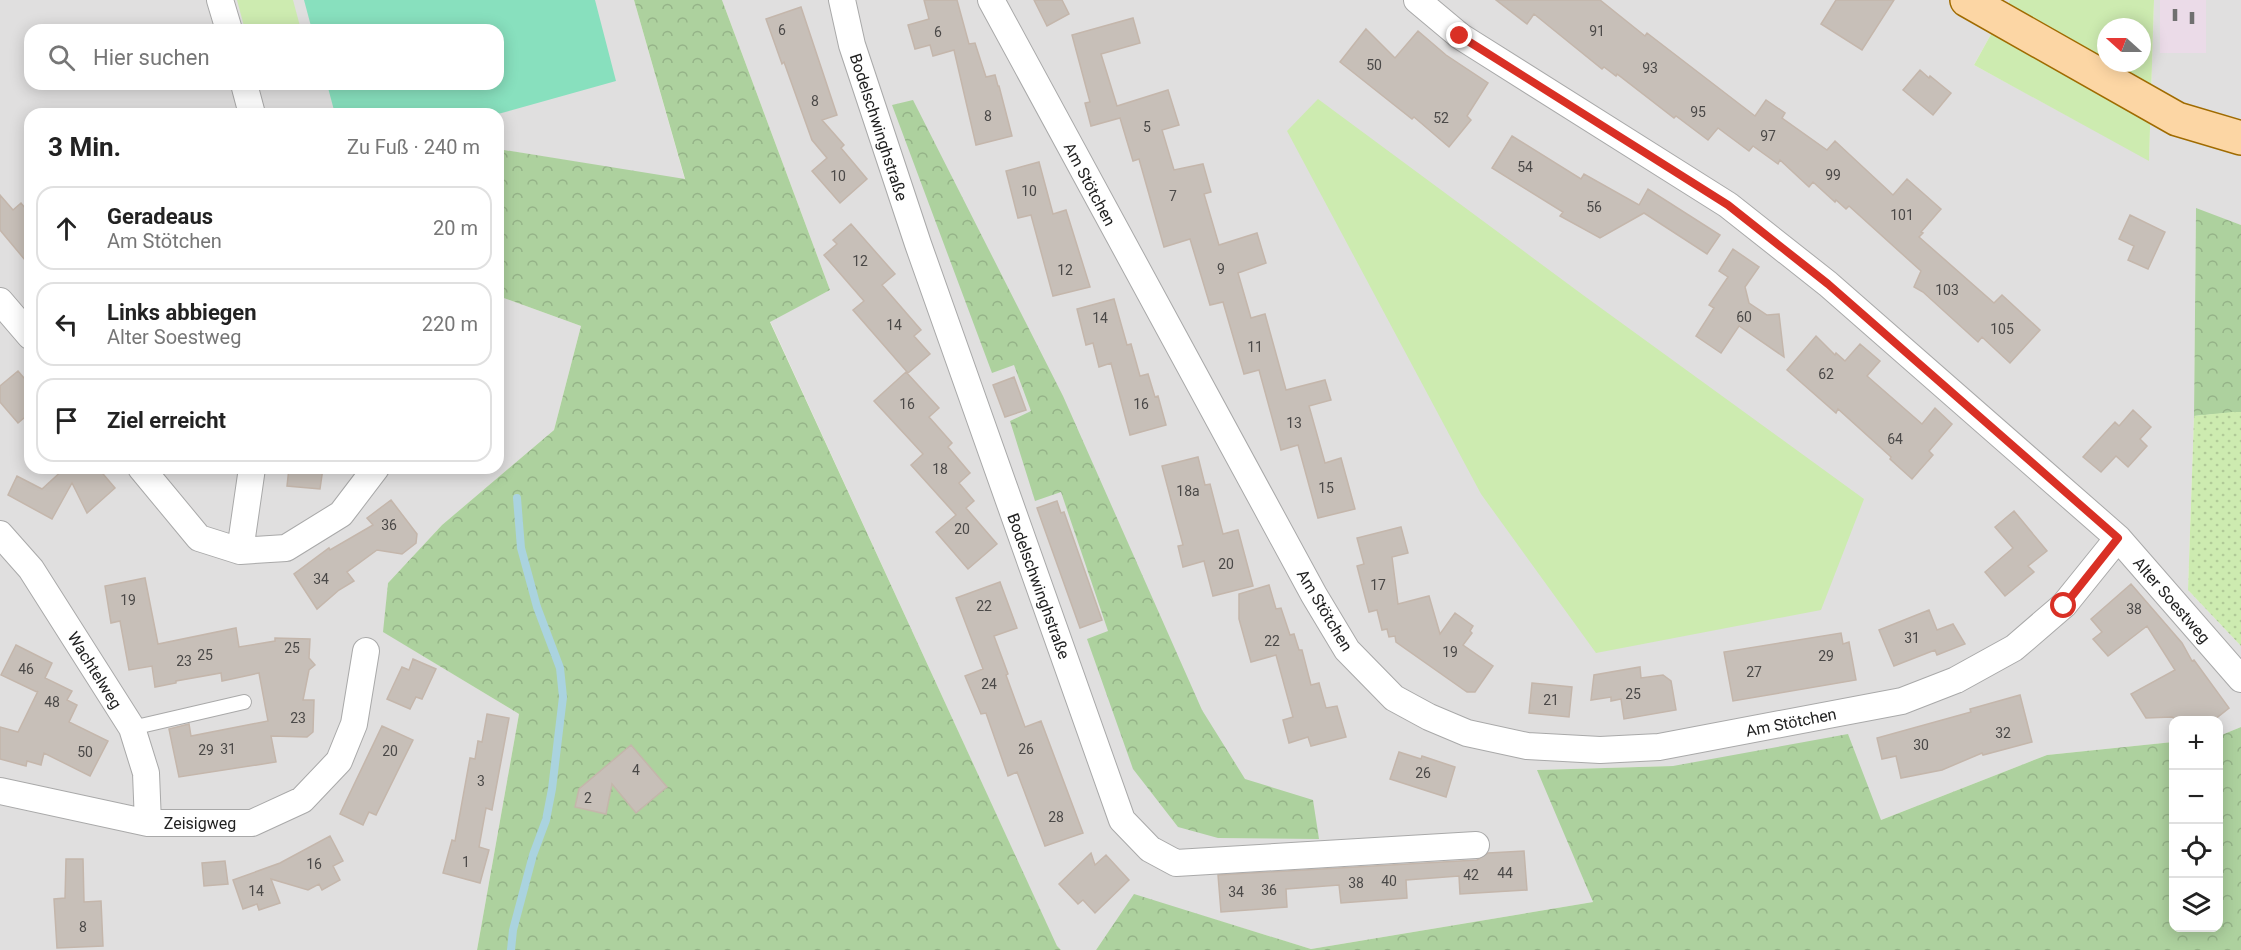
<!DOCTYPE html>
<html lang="de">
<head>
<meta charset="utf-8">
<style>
	:root { --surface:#fff; --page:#f6f6f6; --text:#222; --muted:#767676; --line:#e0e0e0 }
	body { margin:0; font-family:Roboto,sans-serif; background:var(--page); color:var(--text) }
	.controls { position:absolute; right:18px; bottom:18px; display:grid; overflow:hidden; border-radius:12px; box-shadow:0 3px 15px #0003 }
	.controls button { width:54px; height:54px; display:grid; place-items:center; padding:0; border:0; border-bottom:2px solid var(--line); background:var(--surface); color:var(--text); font:30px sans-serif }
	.compass { position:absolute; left:2097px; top:18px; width:54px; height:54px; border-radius:50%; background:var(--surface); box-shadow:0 3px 15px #0003; rotate:291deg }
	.stop { position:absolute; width:18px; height:18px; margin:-14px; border:4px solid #d93025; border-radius:50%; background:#fff }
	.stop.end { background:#d93025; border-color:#fff; box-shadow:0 2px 6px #0008 }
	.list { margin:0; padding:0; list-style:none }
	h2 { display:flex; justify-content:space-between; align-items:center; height:78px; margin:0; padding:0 24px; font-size:26px }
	h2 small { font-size:20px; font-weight:400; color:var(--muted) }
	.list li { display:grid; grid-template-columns:39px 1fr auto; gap:18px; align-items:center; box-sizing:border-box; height:84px; margin:0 12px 12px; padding:0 12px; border:2px solid var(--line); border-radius:18px }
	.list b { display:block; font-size:22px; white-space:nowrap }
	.list p { margin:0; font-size:20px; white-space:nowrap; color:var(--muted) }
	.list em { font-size:20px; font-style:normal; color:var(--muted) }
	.icon { flex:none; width:33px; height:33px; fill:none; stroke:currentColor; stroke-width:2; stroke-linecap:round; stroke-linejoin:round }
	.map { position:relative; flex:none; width:2241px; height:950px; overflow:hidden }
	.search { position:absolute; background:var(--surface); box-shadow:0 3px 15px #0003; left:24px; top:24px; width:480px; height:66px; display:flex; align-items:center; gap:15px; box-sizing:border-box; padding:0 21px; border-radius:18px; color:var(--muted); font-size:22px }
	.panel { position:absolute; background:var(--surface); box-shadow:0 3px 15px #0003; left:24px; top:108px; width:480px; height:366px; border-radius:18px }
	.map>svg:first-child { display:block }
</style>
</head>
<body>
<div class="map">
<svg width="2241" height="950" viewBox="0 0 2241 950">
	<defs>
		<pattern id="forest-crowns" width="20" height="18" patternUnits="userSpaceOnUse" patternTransform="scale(1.5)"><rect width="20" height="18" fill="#add19e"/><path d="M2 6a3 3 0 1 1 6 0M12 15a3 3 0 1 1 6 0" fill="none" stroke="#95b388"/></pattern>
		<pattern id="garden-dots" width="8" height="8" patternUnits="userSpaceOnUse" patternTransform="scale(1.5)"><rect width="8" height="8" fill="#cdebb0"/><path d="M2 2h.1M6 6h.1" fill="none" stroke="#b0c997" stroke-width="1.8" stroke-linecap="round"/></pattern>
	</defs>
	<rect width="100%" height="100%" fill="#f2efe9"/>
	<path fill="#e0dfdf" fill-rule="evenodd" d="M0,0H634L685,180L498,149V114H30V468H498V296L581,326L554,430L442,525L388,583L384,632L519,714L477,950H0ZM30,30H498V84H30Z
		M722,0H2010L1974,65L2149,160L2154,0H2241V225L2196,209L2194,416L2188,590L2241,646V727L2219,736L2218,720H2174L2173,742L2047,755L1881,820L1673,766L1538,770L1593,902L1311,949L1134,895L1096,950H1061L1057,947L770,321L830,290Z"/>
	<path fill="#ebdbe8" d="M2160,0H2206V53H2160Z"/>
	<path fill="#cdebb0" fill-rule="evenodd" d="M237,0H293L301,30H245Z
		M2010,0H2154L2149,161L1974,65ZM2106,27H2142V63H2106Z
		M1318,99L1583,295L1864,499L1821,610L1596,653L1481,494L1287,131Z"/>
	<path fill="url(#forest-crowns)" d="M634,0H722L830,290L770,322L1057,946L1061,950H477L519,714L383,632L388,583L442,525L554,430L581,326L498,296V149L685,179Z
		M913,100L1063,396L1202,710L1245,779L1313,800L1319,839L1218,838L1178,827L1133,769L1087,639L1108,631L1061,492L1035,501L1010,421L1031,411L1014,365L992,373L892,105Z
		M2196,208L2241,225V412L2194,416Z
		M2241,727V950H1096L1134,894L1311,949L1593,902L1537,770L1673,766L1848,734L1881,820L2047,755L2173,742L2174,928H2218L2219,736Z"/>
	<path fill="url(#garden-dots)" d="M2232,412H2241V646L2188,590L2194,416Z"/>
	<path fill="#88e0be" d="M304,0H595L616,81L498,114H335L327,84H498V30H312Z"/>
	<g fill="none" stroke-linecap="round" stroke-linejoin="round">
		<path stroke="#aad3df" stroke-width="8" d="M511,950L513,930L533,855L546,820L552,789L563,697L560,668L537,607L521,548L517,498"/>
	</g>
	<path fill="#c7bfb8" stroke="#c4b6ab" stroke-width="1.5" d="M924,0H957L969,44L975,43L986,77L995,75L998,86H999L1012,136L976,145L954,50L933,56L930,45L915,49L908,25L929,19Z
		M1034,0H1062L1069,14L1047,26Z
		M1496,0H1600L1645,36L1647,33L1755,116L1766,100L1785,113L1782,118L1827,150L1835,141L1893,195L1907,179L1941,209L1921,232L1923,233L1919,237L1994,303L2002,295L2040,330L2010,363L1982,337L1978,342L1923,292L1914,287L1921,271L1849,206L1846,209L1836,200L1835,202L1813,182L1809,187L1780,160L1778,164L1753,146L1749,151L1718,128L1708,140L1676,116L1674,118L1617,74L1616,76L1604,67L1602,69L1534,14L1527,24Z
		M1836,0H1894L1862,50L1821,24Z
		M801,7L837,115L822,120L844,145L841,148L867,179L840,203L812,171L827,158L812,140L784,62L782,64L766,19Z
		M1133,18L1140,43L1101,54L1117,106L1168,90L1179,125L1162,130L1174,170L1203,164L1211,192L1204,194L1219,245L1257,233L1266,263L1238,273L1251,318L1265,314L1286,390L1325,380L1331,400L1309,406L1325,463L1341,458L1355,509L1318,518L1298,445L1281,450L1259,370L1244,374L1223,302L1210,305L1190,239L1164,247L1139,159L1133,161L1120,118L1091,126L1085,103L1090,102L1072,35Z
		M1366,29L1395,58L1418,31L1446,55L1488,83L1467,116L1471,120L1449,147L1414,117L1412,119L1340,62Z
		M1920,70L1929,78L1930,76L1951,93L1933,115L1903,90Z
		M1512,136L1581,179L1584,174L1639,205L1648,189L1720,235L1707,254L1644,213L1600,238L1560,216L1563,212L1492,168Z
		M1039,162L1053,214L1066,210L1090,287L1053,296L1031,215L1018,218L1006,171Z
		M0,195L13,210L21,203L30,214V266L0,230Z
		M2130,215L2165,232L2148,269L2128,260L2134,246L2119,239Z
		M851,224L895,274L882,285L921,330L914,336L930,354L908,373L853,310L864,301L824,255L837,244L833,240Z
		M1733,249L1759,267L1745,287L1749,303L1767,315L1779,314L1784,357L1739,326L1721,353L1696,336L1714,308L1709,305L1728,277L1719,271Z
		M1114,299L1127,345L1131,344L1140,376L1148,374L1155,397L1158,396L1166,425L1130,435L1111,363L1099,367L1093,343L1086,345L1077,309Z
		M1816,336L1835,355L1836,353L1845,361L1860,344L1880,361L1867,376L1922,424L1935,408L1952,424L1929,451L1933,455L1912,479L1890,459L1891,457L1838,409L1836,413L1787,370Z
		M18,371L30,385V413L18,423L0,402V386Z
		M906,372L939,408L929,417L952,443L948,447L970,473L959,483L974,501L966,508L997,544L968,569L936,532L956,515L911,465L923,454L874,401Z
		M1014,377L1026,410L1005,417L993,385Z
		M2133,410L2151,427L2140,439L2147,446L2128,467L2116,456L2101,472L2083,457L2115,422L2119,426Z
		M1198,457L1205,485L1210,484L1223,534L1238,530L1253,586L1213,596L1204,561L1183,567L1178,546L1183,545L1162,466Z
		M65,468H98L115,488L87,513L72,483L52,519L8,495L17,476L42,489Z
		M289,468H323L320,489L287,486Z
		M391,500L417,534L416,543L402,554L377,550L347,572L354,581L339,590L317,609L294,574L329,548L330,550L373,525L367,518Z
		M1057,501L1061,513L1064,512L1102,620L1080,628L1037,508Z
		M2014,511L2047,551L2028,566L2034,572L2005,596L1985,572L2013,548L1995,527Z
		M1401,527L1408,553L1392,557L1398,604L1429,596L1440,634L1455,613L1473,626L1470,631L1472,633L1463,645L1493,666L1475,692H1467L1396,642L1395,636L1389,637L1387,629L1382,630L1377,610L1369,612L1357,566L1364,564L1357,538Z
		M145,578L158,644L236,628L239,647L275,641V638L310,639L309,658L315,665L309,670L303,700H314L313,732L307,737L271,736L276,762L179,777L169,729L189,724L191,736L268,721L259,673L222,681L221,673L176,681V683L155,687L152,666L129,670L120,621L111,623L105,586Z
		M1000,582L1017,628L994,636L1008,674L1006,675L1025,727L1041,721L1083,833L1045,846L1017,772L1008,776L986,713L981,714L965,676L983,669L956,598Z
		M2131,584L2182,643L2192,661L2194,660L2229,708L2214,720H2177L2172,717L2146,718L2131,694L2175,670L2147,626L2108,656L2093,639L2102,632L2091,619Z
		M1269,585L1276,609L1281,608L1290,635L1294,634L1299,650H1302L1311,685L1319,683L1326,708L1337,706L1346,737L1311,746L1308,737L1289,743L1283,720L1293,717L1276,655L1251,662L1239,619V594Z
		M1929,610L1937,630L1953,624L1965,644L1937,655L1935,650L1894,666L1879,630Z
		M1841,633L1843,644L1849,642L1856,680L1733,701L1724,652Z
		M16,645L52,663L45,678L72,691L67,700L77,705L69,722L108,741L90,776L44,753L41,765L27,761L26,766L0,759V727L18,732L38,691L37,692L1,675Z
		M413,659L436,669L422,699L416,697L410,709L387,699L402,667L409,670Z
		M1640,667L1641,678L1663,675L1671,681L1676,710L1624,719L1621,699L1611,701V697L1591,700L1594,675Z
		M1532,683L1572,687L1569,717L1529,713Z
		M2020,695L2032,742L1983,755L1982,753L1942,770L1901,778L1896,756L1882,759L1877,738L1971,712L1970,709Z
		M487,714L509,718L492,810L486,808L479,847L489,850L480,883L443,873L452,840L455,841L470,758L475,759L478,741L482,742Z
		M382,726L413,740L376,815L369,812L363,825L340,814Z
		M631,745L667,787L636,813L612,784L606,814L575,807L579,789Z
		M1399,752L1421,759L1422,756L1455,767L1446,797L1390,779Z
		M330,836L343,861L333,866L340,880L322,890L319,884L308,890L271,879L280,903L259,910L257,904L243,909L233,880L280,863Z
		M1524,851L1527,890L1460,894L1459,876L1406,880L1407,898L1341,903L1339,885L1286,889L1287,907L1221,912L1218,875L1477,860L1488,853Z
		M1091,853L1095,865L1106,855L1129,880L1095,913L1083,900L1078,904L1059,884Z
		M66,859H83L84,902L101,901L103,946L57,948L54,899L65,898Z
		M225,861L228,884L204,886L202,863Z"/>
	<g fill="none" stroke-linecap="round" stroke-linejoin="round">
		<defs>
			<path id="lane" d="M132,728L244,702"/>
			<path id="street" d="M220,0L229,30
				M842,0L852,45L918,244L1122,820L1150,849L1176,863L1476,845
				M991,0L1314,595L1347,650L1394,698L1429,717L1467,733L1527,746L1600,750L1659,747L1902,701L1956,680L2014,648L2064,605L2118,538
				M1417,0L1460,36L1728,205L1828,284L2118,538L2241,679
				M244,84L252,114
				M0,301L30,336
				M141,468L199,538L240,551L286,548L341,514L376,468
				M0,534L31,569L132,728L146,773L148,823
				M240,551L252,468
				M0,791L148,823H252L302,800L339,761L354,724L366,651"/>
			<path id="primary" d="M1967,0L2177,119L2241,138"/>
		</defs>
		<use href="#lane" stroke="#a9a9a9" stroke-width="16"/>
		<use href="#street" stroke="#a9a9a9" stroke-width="28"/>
		<use href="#primary" stroke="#a06b00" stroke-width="36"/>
		<use href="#lane" stroke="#fff" stroke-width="14"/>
		<use href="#street" stroke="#fff" stroke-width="26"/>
		<use href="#primary" stroke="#fcd6a4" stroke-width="33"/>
		<path stroke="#707070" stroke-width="4.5" stroke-dasharray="12 12" stroke-linecap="butt" d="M2175,21V0
			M2192,24V0"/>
	</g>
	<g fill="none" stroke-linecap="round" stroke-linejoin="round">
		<path stroke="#d93025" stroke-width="8" d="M1460,36L1728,205L1828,284L2118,538L2064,606"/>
	</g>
	<g text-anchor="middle" stroke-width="4.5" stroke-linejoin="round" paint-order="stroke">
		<g font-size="14" fill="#4b4948">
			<text x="782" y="35">6</text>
			<text x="1597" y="36">91</text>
			<text x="938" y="37">6</text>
			<text x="1374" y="70">50</text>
			<text x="1650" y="73">93</text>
			<text x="815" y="106">8</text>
			<text x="1698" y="117">95</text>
			<text x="988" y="121">8</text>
			<text x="1441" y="123">52</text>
			<text x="1147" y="132">5</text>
			<text x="1768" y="141">97</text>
			<text x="1525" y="172">54</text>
			<text x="1833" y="180">99</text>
			<text x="838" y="181">10</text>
			<text x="1029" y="196">10</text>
			<text x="1173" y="201">7</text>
			<text x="1594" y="212">56</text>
			<text x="1902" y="220">101</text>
			<text x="860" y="266">12</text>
			<text x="1221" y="274">9</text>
			<text x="1065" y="275">12</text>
			<text x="1947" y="295">103</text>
			<text x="1744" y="322">60</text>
			<text x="1100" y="323">14</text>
			<text x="894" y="330">14</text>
			<text x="2002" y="334">105</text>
			<text x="1255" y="352">11</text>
			<text x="1826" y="379">62</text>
			<text x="907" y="409">16</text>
			<text x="1141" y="409">16</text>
			<text x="1294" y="428">13</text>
			<text x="1895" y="444">64</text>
			<text x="940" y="474">18</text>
			<text x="1326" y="493">15</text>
			<text x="1188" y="496">18a</text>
			<text x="389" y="530">36</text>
			<text x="962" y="534">20</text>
			<text x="1226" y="569">20</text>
			<text x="321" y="584">34</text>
			<text x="1378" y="590">17</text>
			<text x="128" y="605">19</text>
			<text x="984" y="611">22</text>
			<text x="2134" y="614">38</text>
			<text x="1912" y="643">31</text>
			<text x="1272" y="646">22</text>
			<text x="292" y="653">25</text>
			<text x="1450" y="657">19</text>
			<text x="205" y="660">25</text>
			<text x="1826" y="661">29</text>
			<text x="184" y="666">23</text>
			<text x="26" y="674">46</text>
			<text x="1754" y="677">27</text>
			<text x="989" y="689">24</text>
			<text x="1633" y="699">25</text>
			<text x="1551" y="705">21</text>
			<text x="52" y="707">48</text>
			<text x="298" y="723">23</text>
			<text x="2003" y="738">32</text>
			<text x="1921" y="750">30</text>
			<text x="228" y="754">31</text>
			<text x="1026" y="754">26</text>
			<text x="206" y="755">29</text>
			<text x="390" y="756">20</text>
			<text x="85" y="757">50</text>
			<text x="636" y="775">4</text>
			<text x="1423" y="778">26</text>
			<text x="481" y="786">3</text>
			<text x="588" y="803">2</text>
			<text x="1056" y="822">28</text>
			<text x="466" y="867">1</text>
			<text x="314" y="869">16</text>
			<text x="1505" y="878">44</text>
			<text x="1471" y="880">42</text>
			<text x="1389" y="886">40</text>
			<text x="1356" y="888">38</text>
			<text x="1269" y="895">36</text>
			<text x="256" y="896">14</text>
			<text x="1236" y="897">34</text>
			<text x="83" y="932">8</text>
		</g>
		<g font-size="16" fill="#222" stroke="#fff">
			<text transform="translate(879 127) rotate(72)" y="6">Bodelschwinghstraße</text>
			<text transform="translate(1090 184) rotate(62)" y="6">Am Stötchen</text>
			<text transform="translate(1039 586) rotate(70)" y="6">Bodelschwinghstraße</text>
			<text transform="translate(2172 600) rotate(49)" y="6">Alter Soestweg</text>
			<text transform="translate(1325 610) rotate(59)" y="6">Am Stötchen</text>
			<text transform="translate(95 670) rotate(58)" y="6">Wachtelweg</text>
			<text transform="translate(1791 722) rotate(-11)" y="6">Am Stötchen</text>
			<text x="200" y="829">Zeisigweg</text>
		</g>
	</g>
</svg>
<div class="controls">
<button>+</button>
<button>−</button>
<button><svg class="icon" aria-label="locate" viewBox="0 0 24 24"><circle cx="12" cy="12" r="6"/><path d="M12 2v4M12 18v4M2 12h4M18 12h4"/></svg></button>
<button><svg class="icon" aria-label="layers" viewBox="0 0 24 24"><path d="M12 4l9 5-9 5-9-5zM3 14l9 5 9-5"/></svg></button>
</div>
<svg class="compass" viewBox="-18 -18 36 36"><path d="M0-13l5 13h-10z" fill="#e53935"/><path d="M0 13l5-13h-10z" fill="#767676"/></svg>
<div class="stop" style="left:2064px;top:606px"></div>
<div class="stop end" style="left:1460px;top:36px"></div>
<div class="search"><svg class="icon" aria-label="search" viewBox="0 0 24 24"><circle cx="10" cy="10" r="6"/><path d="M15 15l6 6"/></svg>Hier suchen</div>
<section class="panel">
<h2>3 Min.<small>Zu Fuß · 240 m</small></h2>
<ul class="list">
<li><svg class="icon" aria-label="ahead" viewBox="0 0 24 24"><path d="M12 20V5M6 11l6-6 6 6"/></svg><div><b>Geradeaus</b><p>Am Stötchen</p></div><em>20 m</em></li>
<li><svg class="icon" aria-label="left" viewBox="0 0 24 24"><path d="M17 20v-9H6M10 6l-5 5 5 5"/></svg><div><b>Links abbiegen</b><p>Alter Soestweg</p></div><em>220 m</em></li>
<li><svg class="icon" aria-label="arrive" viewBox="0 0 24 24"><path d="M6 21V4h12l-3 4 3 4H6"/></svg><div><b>Ziel erreicht</b></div></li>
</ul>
</section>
</div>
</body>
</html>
